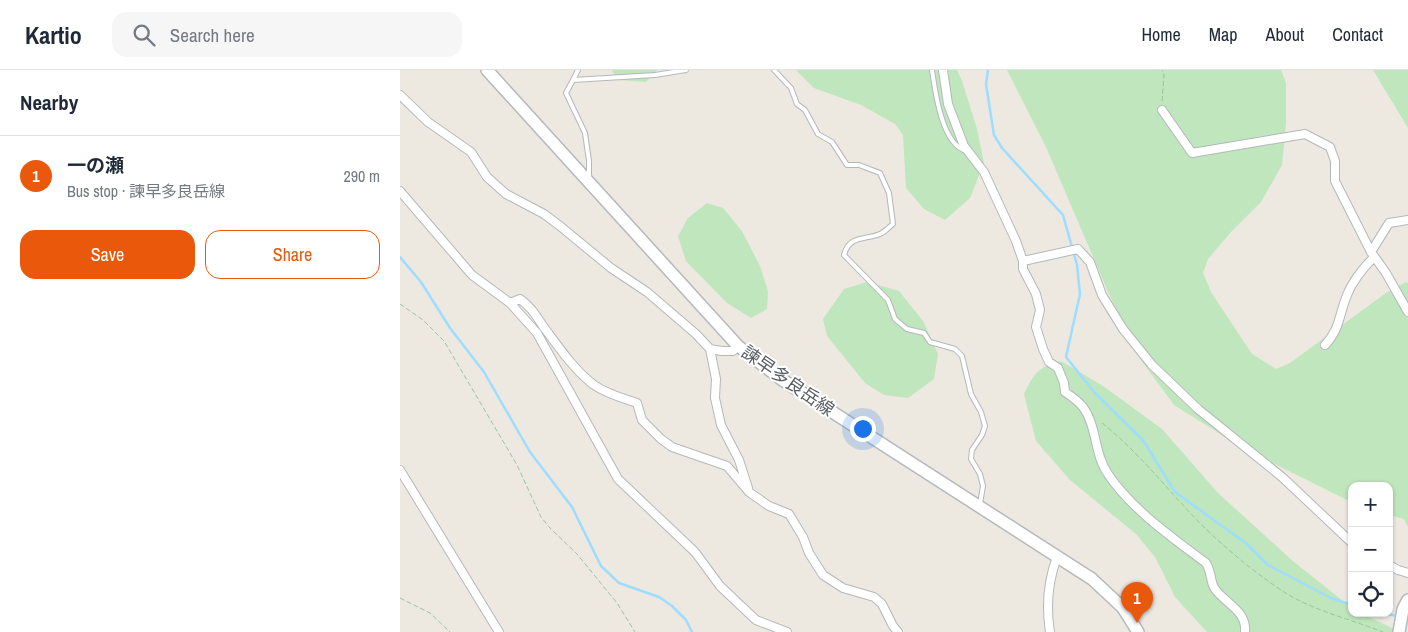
<!DOCTYPE html>
<html lang="en">
<head>
<meta charset="utf-8">
<style>
	:root { --surface:#fff; --page:#f6f6f7; --text:#1f2937; --muted:#747a83; --line:#e0e1e3; --accent:#ea580c }
	body { margin:0; font-family:"Archivo Narrow","Noto Sans JP",sans-serif; background:var(--page); color:var(--text) }
	.controls { position:absolute; right:15px; bottom:15px; display:grid; overflow:hidden; border-radius:10px; box-shadow:0 1px 4px #0004 }
	.controls button { width:45px; height:45px; display:grid; place-items:center; padding:0; border:0; border-bottom:1px solid var(--line); background:var(--surface); color:var(--text); font:25px sans-serif }
	.you { position:absolute; left:462px; top:358px; width:18px; height:18px; margin:-12px; border:4px solid #fff; border-radius:50%; background:#1a73e8; box-shadow:0 0 0 8px #1a73e833 }
	.badge { display:grid; place-items:center; width:32px; height:32px; border-radius:50%; background:var(--accent); color:#fff; font-size:16px; font-weight:700 }
	.pin { position:absolute; translate:-50% -41px; filter:drop-shadow(0 1px 2px #0008) }
	.pin::after { content:''; position:absolute; top:26px; width:18px; height:15px; background:inherit; clip-path:polygon(0 0,100% 0,50% 100%) }
	.list { margin:0; padding:0; list-style:none }
	h2 { display:flex; justify-content:space-between; align-items:center; height:65px; margin:0; padding:0 20px; font-size:21px }
	h2 small { font-size:16px; font-weight:400; color:var(--muted) }
	.list li { display:grid; grid-template-columns:32px 1fr auto; gap:15px; align-items:center; box-sizing:border-box; height:80px; padding:0 20px; border-top:1px solid var(--line) }
	.list b { display:block; font-size:19px; white-space:nowrap }
	.list p { margin:0; font-size:16px; white-space:nowrap; color:var(--muted) }
	.list em { font-size:16px; font-style:normal; color:var(--muted) }
	.actions { display:flex; gap:10px; padding:15px 20px }
	.actions a { flex:1; padding:11px 0; border:1px solid var(--accent); border-radius:15px; text-align:center; font-size:18px; color:var(--accent) }
	.actions .main { background:var(--accent); color:#fff }
	.icon { flex:none; width:28px; height:28px; fill:none; stroke:currentColor; stroke-width:2; stroke-linecap:round; stroke-linejoin:round }
	.map { position:relative; flex:none; width:1008px; height:562px; overflow:hidden }
	header { display:flex; align-items:center; gap:30px; box-sizing:border-box; height:70px; padding:0 25px; background:var(--surface); border-bottom:1px solid var(--line) }
	header strong { font-size:24px }
	nav { display:flex; gap:28px; margin-inline-start:auto; font-size:18px }
	.search { width:350px; height:45px; background:var(--page); display:flex; align-items:center; gap:12px; box-sizing:border-box; padding:0 18px; border-radius:15px; color:var(--muted); font-size:19px }
	main { display:flex }
	aside { flex:1; background:var(--surface) }
	.map>svg:first-child { display:block }
</style>
</head>
<body>
<header>
<strong>Kartio</strong>
<div class="search"><svg class="icon" aria-label="search" viewBox="0 0 24 24"><circle cx="10" cy="10" r="6"/><path d="M15 15l6 6"/></svg>Search here</div>
<nav><a>Home</a><a>Map</a><a>About</a><a>Contact</a></nav>
</header>
<main>
<aside>
<h2>Nearby<small></small></h2>
<ul class="list">
<li><span class="badge">1</span><div><b>一の瀬</b><p>Bus stop · 諫早多良岳線</p></div><em>290 m</em></li>
</ul>
<div class="actions"><a class="main">Save</a><a>Share</a></div>
</aside>
<div class="map">
<svg width="1008" height="562" viewBox="0 0 1008 562">
	<rect width="100%" height="100%" fill="#ede9e1"/>
	<path fill="#bfe6bc" d="M212,0H257L246,12L217,10Z
		M396,0H557L562,11L577,59L584,93L570,128L545,150L524,139L506,118L503,65L495,54L461,35L414,18Z
		M607,0H881L886,13V53L882,95L861,132L831,162L808,189L803,203L811,222L852,284L876,299L890,293L986,223L1006,212L1008,213V457L1004,449L989,445V416H952L951,432L841,377L774,335L741,290L709,224L646,77Z
		M973,0H1008V58Z
		M307,133L323,138L342,161L360,196L368,221L367,239L351,248L327,233L286,191L278,166L288,148Z
		M467,212L499,221L523,251L538,284L534,309L508,328L484,325L465,313L427,266L423,249L444,219Z
		M661,291L703,316L762,359L818,423L894,492L952,538V543H961L1000,562H807L775,527L755,487L736,464L670,410L636,371L624,324C635,302 637,298 661,291Z"/>
	<g fill="none" stroke-linecap="round" stroke-linejoin="round">
		<path stroke="#9eddff" stroke-width="2.5" d="M588,0L586,14L594,65L602,78L663,145L677,195L680,224L666,287L695,323L743,370L775,422L847,474L868,495L931,528L952,535
			M0,187L21,212L50,258L84,302L130,382L172,437L201,496L219,513L259,527L272,536L286,550L292,562
			M982,543L997,546"/>
		<defs>
			<path id="lane" d="M374,0L391,18L397,34L405,40L418,64L432,72L447,95H459L480,103L489,123L493,154C489,157 485,162 480,164C465,170 449,165 444,185L488,230L495,249L507,259L524,263L530,272L555,279L562,286L571,324L581,342L585,356L582,365L572,380L571,389L580,404L583,416L580,434
				M532,0C535,21 542,76 567,81
				M173,10L178,0
				M189,108V91L185,63L166,23L173,10L255,5L286,0"/>
			<path id="street" d="M543,0L548,34L564,76L584,102L616,171L623,191V199L636,224L640,240L636,257L643,279L649,292L658,298L664,313L665,322C671,326 678,331 683,337C697,356 694,384 708,404C731,439 773,468 806,493C812,503 810,512 815,519C826,534 847,541 845,562
				M0,25L28,52L71,82L87,107L106,124L144,144L160,156L211,198L247,222L296,264L310,279
				M762,40L792,83L905,64L930,77L935,91V111L971,182L986,203L1008,242
				M0,121L72,205L110,233L137,263L218,409L295,482L320,516L356,550L387,562
				M971,182L989,153L1008,150
				M623,191L678,179L690,192L702,225L723,259L752,295L798,339L882,407L952,473
				M110,233L120,229C133,239 134,243 143,256C158,276 174,300 194,315C207,324 222,328 237,333L242,350L261,369L272,377L327,396L349,422L369,436L389,444L403,467L409,483L423,505L443,518L474,527L482,534L493,556L498,562
				M925,275C940,259 939,245 947,225C953,210 963,198 974,187
				M338,276L333,281H322L310,279L316,309L315,328L321,355L339,390L348,418
				M0,400L99,562
				M989,495L998,500L1008,503
				M650,562C646,537 648,511 657,487"/>
			<path id="secondary" d="M87,0L338,276L381,309L692,509L723,538L738,562
				M999,562L1003,539L1008,530"/>
		</defs>
		<use href="#lane" stroke="#b4b8bc" stroke-width="6"/>
		<use href="#street" stroke="#b4b8bc" stroke-width="10"/>
		<use href="#secondary" stroke="#b4b9be" stroke-width="14"/>
		<path stroke="#95c79e" stroke-width="1" stroke-dasharray="5 2.5" stroke-linecap="butt" d="M762,31L764,5L762,0
			M0,234L23,250L44,271L117,395L141,447L150,458L177,484L217,533L235,562
			M702,353C736,380 763,414 793,446C819,473 852,501 884,522C914,541 950,549 983,562
			M0,528L30,543L50,562"/>
		<use href="#lane" stroke="#fff" stroke-width="4"/>
		<use href="#street" stroke="#fff" stroke-width="8"/>
		<use href="#secondary" stroke="#fff" stroke-width="11"/>
	</g>
	<g text-anchor="middle" stroke-width="4" stroke-linejoin="round" paint-order="stroke">
		<g font-size="18" fill="#595e62" stroke="#fff">
			<text transform="translate(388 311) rotate(35)" y="6">諫早多良岳線</text>
		</g>
	</g>
</svg>
<div class="controls">
<button>+</button>
<button>−</button>
<button><svg class="icon" aria-label="locate" viewBox="0 0 24 24"><circle cx="12" cy="12" r="6"/><path d="M12 2v4M12 18v4M2 12h4M18 12h4"/></svg></button>
</div>
<div class="you"></div>
<div class="pin badge" style="left:737px;top:553px">1</div>
</div>
</main>
</body>
</html>
